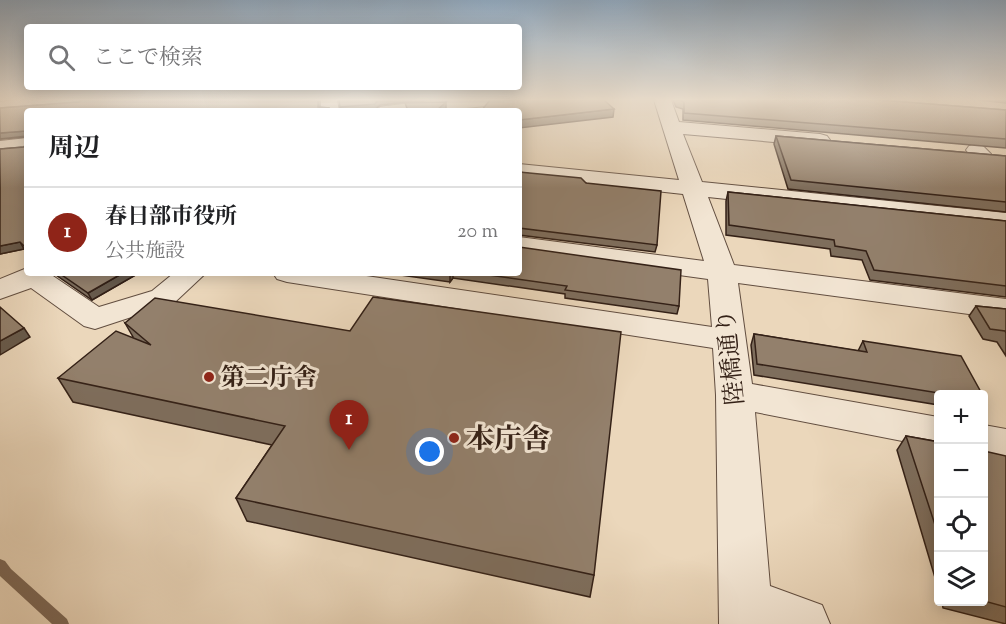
<!DOCTYPE html>
<html lang="ja">
<head>
<meta charset="utf-8">
<style>
	:root { --surface:#fff; --page:#f6f6f6; --text:#202124; --muted:#757577; --line:#e0e0e0; --accent:#8f2418 }
	body { margin:0; font-family:"Sorts Mill Goudy","Noto Serif JP",serif; background:var(--page); color:var(--text) }
	.controls { position:absolute; right:18px; bottom:18px; display:grid; overflow:hidden; border-radius:6px; box-shadow:0 3px 15px #0003 }
	.controls button { width:54px; height:54px; display:grid; place-items:center; padding:0; border:0; border-bottom:2px solid var(--line); background:var(--surface); color:var(--text); font:30px sans-serif }
	.you { position:absolute; left:430px; top:452px; width:21px; height:21px; margin:-15px; border:4px solid #fff; border-radius:50%; background:#1a73e8; box-shadow:0 0 0 9px #1a73e833 }
	.badge { display:grid; place-items:center; width:39px; height:39px; border-radius:50%; background:var(--accent); color:#fff; font-size:20px; font-weight:700 }
	.pin { position:absolute; translate:-50% -50px; filter:drop-shadow(0 2px 3px #0008) }
	.pin::after { content:''; position:absolute; top:32px; width:21px; height:18px; background:inherit; clip-path:polygon(0 0,100% 0,50% 100%) }
	.list { margin:0; padding:0; list-style:none }
	h2 { display:flex; justify-content:space-between; align-items:center; height:78px; margin:0; padding:0 24px; font-size:26px }
	h2 small { font-size:20px; font-weight:400; color:var(--muted) }
	.list li { display:grid; grid-template-columns:39px 1fr auto; gap:18px; align-items:center; box-sizing:border-box; height:90px; padding:0 24px; border-top:2px solid var(--line) }
	.list b { display:block; font-size:22px; white-space:nowrap }
	.list p { margin:0; font-size:20px; white-space:nowrap; color:var(--muted) }
	.list em { font-size:20px; font-style:normal; color:var(--muted) }
	.icon { flex:none; width:33px; height:33px; fill:none; stroke:currentColor; stroke-width:2; stroke-linecap:round; stroke-linejoin:round }
	.map { position:relative; flex:none; width:1006px; height:624px; overflow:hidden }
	.search { position:absolute; background:var(--surface); box-shadow:0 3px 15px #0003; left:24px; top:24px; width:498px; height:66px; display:flex; align-items:center; gap:15px; box-sizing:border-box; padding:0 21px; border-radius:6px; color:var(--muted); font-size:22px }
	.panel { position:absolute; background:var(--surface); box-shadow:0 3px 15px #0003; left:24px; top:108px; width:498px; height:168px; border-radius:6px }
	.map>svg:first-child { display:block }
</style>
</head>
<body>
<div class="map">
<svg width="1006" height="624" viewBox="0 0 1006 624">
	<rect width="100%" height="100%" fill="#ebd7bb"/>
	<filter id="stains"><feTurbulence type="fractalNoise" baseFrequency=".00333" numOctaves="4"/><feColorMatrix values="0 0 0 0 .2 0 0 0 0 .09 0 0 0 0 .02 0 0 0 .5 -.17"/></filter>
	<radialGradient id="worn" r=".72"><stop offset=".6" stop-color="#630" stop-opacity="0"/><stop offset="1" stop-color="#630" stop-opacity=".3"/></radialGradient>
	<g fill="none" stroke-linecap="round" stroke-linejoin="round">
		<path fill="#7d6958" fill-rule="evenodd" d="M0,559L5,561L11,569L67,619L69,624H52L1,577L0,576Z"/>
		<defs>
			<path id="minor" d="M16,100H89L81,105L0,112V102Z
				M321,100H337L339,111H321Z
				M440,100H504L496,105L437,111H377L380,107L386,106Z
				M654,100H671L679,122L820,134L827,136L830,140L827,144L820,146L683,134L702,182L1006,213V229L708,197L734,265L1006,299V319L738,283L752,384L938,417V448L755,412L770,586L822,605L830,624H719L716,395L713,348L287,282L277,279L273,273H346L712,327L708,279L519,253V237L704,261L683,194L519,176V164L679,180Z
				M27,138V150L0,153V141Z
				M976,144L983,146L991,154L988,158C978,161 972,159 966,150L969,146Z
				M27,268V273H55L53,276L99,307L152,291L174,273H206L174,303L95,329L84,326L31,288L0,299V279Z
				M984,425L1006,429V461L984,457Z"/>
		</defs>
		<use href="#minor" stroke="#624e40" stroke-width="2"/>
		<use href="#minor" fill="#f2e5d3" fill-rule="evenodd"/>
	</g>
	<path fill="#7e6e5d" stroke="#342117" stroke-width="1.5" d="M81,100H319V107L329,108V111H27V252L24,249L0,254V149L24,147L26,144V137L0,139V108L79,102Z
		M673,100H879L1006,110V148L683,120V109L676,107Z
		M979,100H1006V103Z
		M776,136L1006,156V212L788,189L774,144Z
		M519,172L586,183L657,245L655,252L519,235Z
		M728,192L1006,221V297L870,280L862,260L831,256L830,249L726,235V201Z
		M55,273H139L92,300L56,275Z
		M386,273H519L679,306L677,314L565,298V294L453,278L450,282Z
		M976,306L1006,309V356L997,342L983,339L969,316Z
		M125,323L594,575L590,597L247,521L236,498L272,445L73,402L58,378L133,337Z
		M754,334L858,351L863,341L982,394H939V405L754,375L751,345Z
		M906,436L939,442V591L897,450Z
		M1006,456V624L943,608L942,602H984Z"/>
	<path fill="#675a4c" stroke="#342117" stroke-width="1.5" d="M318,100L319,109L329,108V111H298Z
		M378,100H427L380,105L376,109L354,111H341L340,107Z
		M446,102V111H436Z
		M614,109L613,117L519,128V120Z
		M26,131L27,136L0,139V133Z
		M20,242L24,249L0,254V246Z
		M123,273H139L92,300L88,293Z
		M451,273H453V278L450,282V275Z
		M24,328L30,337L0,355V341Z"/>
	<path fill="#93806c" stroke="#342117" stroke-width="1.5" d="M81,100H318V107L329,108L298,111H27V249L20,242L0,246V149L24,147L26,144V131L0,133V108L79,102Z
		M339,100H378L375,104L340,107Z
		M490,100H604L614,109L519,120V111H481Z
		M679,100H879L1006,110V139L684,113V102Z
		M446,102L436,111H408L405,103Z
		M776,136L1006,156V202L791,180Z
		M519,172L581,178L586,183L661,191L657,245L519,228Z
		M728,192L1006,221V286L874,270L866,251L835,246L834,240L729,225Z
		M519,247L681,270L679,306L565,290L567,286L475,273H519Z
		M59,273H123L88,293Z
		M373,297L621,332L594,575L236,498L285,426L58,378L116,331L151,345L125,323L155,298L350,331Z
		M976,306L1006,309V333L1005,331L990,329Z
		M0,307L24,328L0,341Z
		M754,334L867,352L863,341L961,356L982,394H945L757,364Z
		M906,436L939,442V537Z
		M984,451L1006,456V607L984,601Z"/>
	<linearGradient id="sky" x2="0" y2="1"><stop stop-color="#90a9c0"/><stop offset="0.53" stop-color="#f6ede0"/><stop offset="1" stop-color="#f6ede0" stop-opacity="0"/></linearGradient>
	<rect width="1006" height="188" fill="url(#sky)"/>
	<g fill="#8f2418" stroke="#f2e5d3" stroke-width="2">
		<circle cx="209" cy="377" r="6"/>
		<circle cx="454" cy="438" r="6"/>
	</g>
	<g text-anchor="middle" stroke-width="6" stroke-linejoin="round" paint-order="stroke">
		<g font-size="24" fill="#342117" stroke="#f2e5d3">
			<text transform="translate(730 357) rotate(-96)" y="8">陸橋通り</text>
		</g>
		<g font-size="24" font-weight="bold" fill="#342117" stroke="#f2e5d3" text-anchor="start">
			<text x="221" y="385">第二庁舎</text>
		</g>
		<g font-size="28" font-weight="bold" fill="#342117" stroke="#f2e5d3" text-anchor="start">
			<text x="466" y="448">本庁舎</text>
		</g>
	</g>
	<rect width="100%" height="100%" filter="url(#stains)"/>
	<rect width="100%" height="100%" fill="url(#worn)"/>
</svg>
<div class="controls">
<button>+</button>
<button>−</button>
<button><svg class="icon" aria-label="locate" viewBox="0 0 24 24"><circle cx="12" cy="12" r="6"/><path d="M12 2v4M12 18v4M2 12h4M18 12h4"/></svg></button>
<button><svg class="icon" aria-label="layers" viewBox="0 0 24 24"><path d="M12 4l9 5-9 5-9-5zM3 14l9 5 9-5"/></svg></button>
</div>
<div class="you"></div>
<div class="pin badge" style="left:349px;top:450px">1</div>
<div class="search"><svg class="icon" aria-label="search" viewBox="0 0 24 24"><circle cx="10" cy="10" r="6"/><path d="M15 15l6 6"/></svg>ここで検索</div>
<section class="panel">
<h2>周辺<small></small></h2>
<ul class="list">
<li><span class="badge">1</span><div><b>春日部市役所</b><p>公共施設</p></div><em>20 m</em></li>
</ul>
</section>
</div>
</body>
</html>
